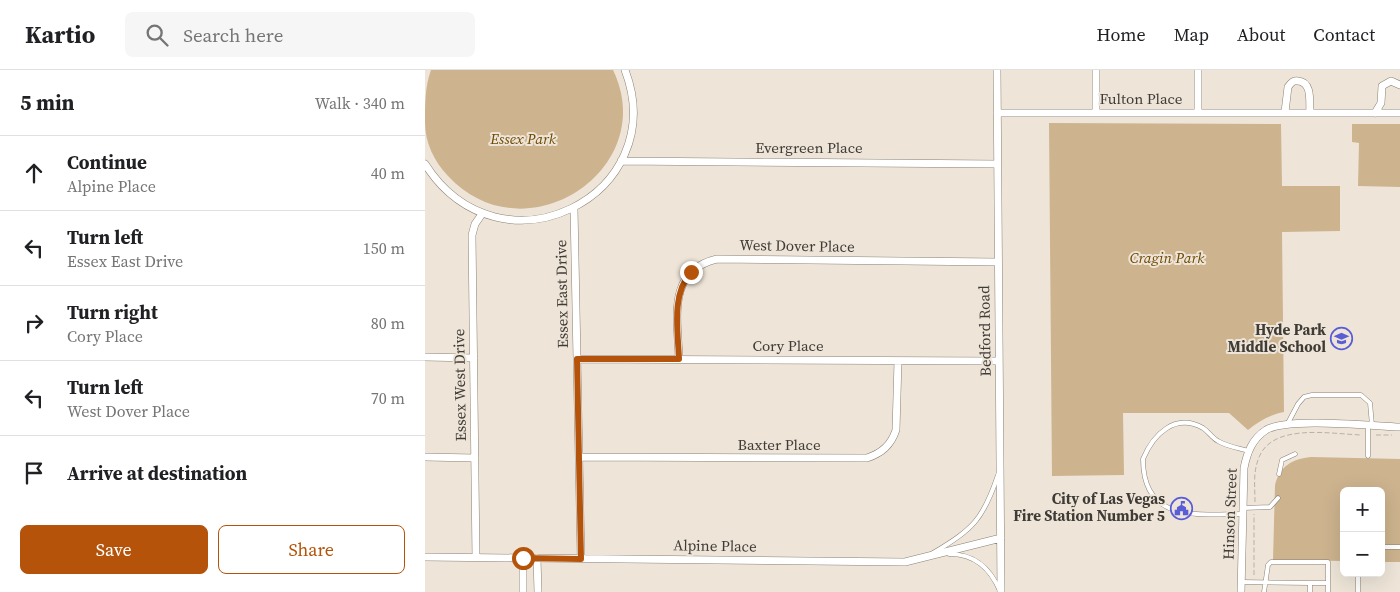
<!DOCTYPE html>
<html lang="en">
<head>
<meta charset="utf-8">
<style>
	:root { --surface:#fff; --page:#f6f6f6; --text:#202124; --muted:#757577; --line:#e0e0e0; --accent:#b45309 }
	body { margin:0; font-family:"Source Serif 4",serif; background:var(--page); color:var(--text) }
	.controls { position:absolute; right:15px; bottom:15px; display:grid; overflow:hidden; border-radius:8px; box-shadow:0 5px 20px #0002 }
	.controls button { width:45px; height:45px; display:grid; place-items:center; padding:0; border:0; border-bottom:1px solid var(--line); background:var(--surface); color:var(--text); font:25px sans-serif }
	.stop { position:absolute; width:15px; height:15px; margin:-11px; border:4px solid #b45309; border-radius:50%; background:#fff }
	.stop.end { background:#b45309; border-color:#fff; box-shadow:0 1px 5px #0008 }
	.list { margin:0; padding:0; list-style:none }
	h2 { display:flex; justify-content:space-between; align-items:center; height:65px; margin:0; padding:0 20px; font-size:21px }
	h2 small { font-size:16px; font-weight:400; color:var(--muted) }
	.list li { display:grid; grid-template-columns:32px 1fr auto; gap:15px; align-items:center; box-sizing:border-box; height:75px; padding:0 20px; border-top:1px solid var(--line) }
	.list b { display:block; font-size:19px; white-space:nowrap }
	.list p { margin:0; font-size:16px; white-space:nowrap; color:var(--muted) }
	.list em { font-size:16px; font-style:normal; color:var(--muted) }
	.actions { display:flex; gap:10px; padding:15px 20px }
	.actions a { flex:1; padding:11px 0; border:1px solid var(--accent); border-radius:8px; text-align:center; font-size:18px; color:var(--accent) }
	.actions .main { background:var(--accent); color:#fff }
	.icon { flex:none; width:28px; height:28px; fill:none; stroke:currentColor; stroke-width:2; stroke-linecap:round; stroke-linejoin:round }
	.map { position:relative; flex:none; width:975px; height:522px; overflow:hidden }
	header { display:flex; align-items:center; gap:30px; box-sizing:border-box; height:70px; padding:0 25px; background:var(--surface); border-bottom:1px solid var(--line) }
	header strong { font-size:24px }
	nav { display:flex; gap:28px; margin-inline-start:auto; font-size:18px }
	.search { width:350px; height:45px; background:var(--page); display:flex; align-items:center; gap:12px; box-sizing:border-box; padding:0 18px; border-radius:8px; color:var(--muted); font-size:19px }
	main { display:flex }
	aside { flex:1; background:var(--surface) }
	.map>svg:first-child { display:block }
</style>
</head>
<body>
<header>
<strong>Kartio</strong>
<div class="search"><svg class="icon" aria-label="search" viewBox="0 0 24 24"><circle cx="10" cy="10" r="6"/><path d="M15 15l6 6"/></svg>Search here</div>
<nav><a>Home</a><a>Map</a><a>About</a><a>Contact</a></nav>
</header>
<main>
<aside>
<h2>5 min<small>Walk · 340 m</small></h2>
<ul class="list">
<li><svg class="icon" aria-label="ahead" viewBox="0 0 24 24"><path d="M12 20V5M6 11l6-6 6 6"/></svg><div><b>Continue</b><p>Alpine Place</p></div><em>40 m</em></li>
<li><svg class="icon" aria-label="left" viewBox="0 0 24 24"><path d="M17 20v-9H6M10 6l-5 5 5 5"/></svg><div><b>Turn left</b><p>Essex East Drive</p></div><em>150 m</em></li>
<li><svg class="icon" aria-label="right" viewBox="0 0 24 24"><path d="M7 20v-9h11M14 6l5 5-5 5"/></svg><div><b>Turn right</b><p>Cory Place</p></div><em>80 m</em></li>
<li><svg class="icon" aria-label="left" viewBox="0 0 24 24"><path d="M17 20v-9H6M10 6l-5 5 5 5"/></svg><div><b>Turn left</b><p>West Dover Place</p></div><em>70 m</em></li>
<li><svg class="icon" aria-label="arrive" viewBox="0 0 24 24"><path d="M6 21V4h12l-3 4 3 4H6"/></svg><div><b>Arrive at destination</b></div></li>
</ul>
<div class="actions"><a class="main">Save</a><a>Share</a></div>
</aside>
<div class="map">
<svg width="975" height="522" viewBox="0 0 975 522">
	<rect width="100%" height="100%" fill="#eee5d8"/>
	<path fill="#cdb38e" d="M6,0H188C236,99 100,189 23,106C9,91 0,73 0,52C0,35 0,16 6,0Z
		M624,53L856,54L857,116H915V161L857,162L859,342C844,345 834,351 823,360L804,343H698L699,405L627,406Z
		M927,54H975V117L933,116L934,73L927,72Z
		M886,387L975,389V492H956V421H919V491L848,490L850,415C855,396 867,389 886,387Z"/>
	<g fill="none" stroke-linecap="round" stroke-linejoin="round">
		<defs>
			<path id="lane" d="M863,353L873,334L879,327L887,325H936L945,333L947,355
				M943,386V356
				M854,404L857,390L870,384
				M818,438L845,437L853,428
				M818,444C772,444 718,453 718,389C728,365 750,342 778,358C784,362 787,368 793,371C801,376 813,378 823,381
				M956,477H975
				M508,483C548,459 558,450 573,405
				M524,484C550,484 565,498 575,521
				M817,512L885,513V522
				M885,513H903
				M839,522L843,495L846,492H903V522
				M933,522V503"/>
			<path id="street" d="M572,0L576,522
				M773,0V42
				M860,42L863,17C866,13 868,10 873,11C888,12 884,33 885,43
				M572,43H975
				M671,43V0
				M950,43L956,33L957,16L966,11L975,15
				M196,91L572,94
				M0,94C75,212 248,126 200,0
				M149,138L156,489
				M0,287L49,288
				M152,289L574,291
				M254,289C253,249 241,201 292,189L573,192
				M0,387L50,388
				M154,387L442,388C457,383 466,375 471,360L473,291
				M0,487L480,492L576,468
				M98,487V522
				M51,488L47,165L50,154L57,144
				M112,488L113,522
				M816,522L819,398C822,383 827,369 841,360C863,347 946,356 975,357"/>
		</defs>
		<use href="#lane" stroke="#898175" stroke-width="5"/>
		<use href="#street" stroke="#898175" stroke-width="8"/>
		<path stroke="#b8b1a6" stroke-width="1" stroke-dasharray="5 2.5" stroke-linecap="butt" d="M951,365H967
			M830,432C830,418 828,403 833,390C845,352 905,364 937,365
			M829,505V444"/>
		<use href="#lane" stroke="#fff" stroke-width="4"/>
		<use href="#street" stroke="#fff" stroke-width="7"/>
	</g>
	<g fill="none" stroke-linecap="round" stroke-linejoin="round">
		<path stroke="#b45309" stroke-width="6" d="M98,488L156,489L152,289H254C253,261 246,225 266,202"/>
	</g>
	<defs>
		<symbol id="school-ring" viewBox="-11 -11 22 22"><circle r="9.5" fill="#eee5d8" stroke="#595ed6" stroke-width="1.5"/><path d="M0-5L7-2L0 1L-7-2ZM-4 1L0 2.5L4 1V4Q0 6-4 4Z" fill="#595ed6"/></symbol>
		<symbol id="civic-ring" viewBox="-11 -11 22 22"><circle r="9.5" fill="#eee5d8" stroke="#595ed6" stroke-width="1.5"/><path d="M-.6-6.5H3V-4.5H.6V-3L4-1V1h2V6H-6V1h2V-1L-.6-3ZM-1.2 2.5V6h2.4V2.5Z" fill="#595ed6"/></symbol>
	</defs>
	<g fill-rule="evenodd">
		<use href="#school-ring" x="904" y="256" width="25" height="25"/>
		<use href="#civic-ring" x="744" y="426" width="25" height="25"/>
	</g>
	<g text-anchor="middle" stroke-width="4" stroke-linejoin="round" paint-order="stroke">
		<g font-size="15" fill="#3f3b36" stroke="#eee5d8">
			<text x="716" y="34">Fulton Place</text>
			<text x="384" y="83">Evergreen Place</text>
			<text transform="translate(372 176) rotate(1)" y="5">West Dover Place</text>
			<text transform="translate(137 224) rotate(-91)" y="5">Essex East Drive</text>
			<text transform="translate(560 261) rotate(-91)" y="5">Bedford Road</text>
			<text x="363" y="281">Cory Place</text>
			<text transform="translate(35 315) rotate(-91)" y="5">Essex West Drive</text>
			<text x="354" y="380">Baxter Place</text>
			<text transform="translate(805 444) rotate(-88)" y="5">Hinson Street</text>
			<text transform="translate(290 476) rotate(1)" y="5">Alpine Place</text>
		</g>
		<g font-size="15" font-style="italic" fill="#6d4800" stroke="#eee5d8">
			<text x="98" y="74">Essex Park</text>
			<text x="742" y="193">Cragin Park</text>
		</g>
		<g font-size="15" font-weight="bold" fill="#3f3b36" stroke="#eee5d8" text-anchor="end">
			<text x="901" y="265">Hyde Park<tspan x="901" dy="17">Middle School</tspan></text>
			<text x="740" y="434">City of Las Vegas<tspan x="740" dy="17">Fire Station Number 5</tspan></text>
		</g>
	</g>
</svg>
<div class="controls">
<button>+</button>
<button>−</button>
</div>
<div class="stop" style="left:98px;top:488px"></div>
<div class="stop end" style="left:266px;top:202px"></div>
</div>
</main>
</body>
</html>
